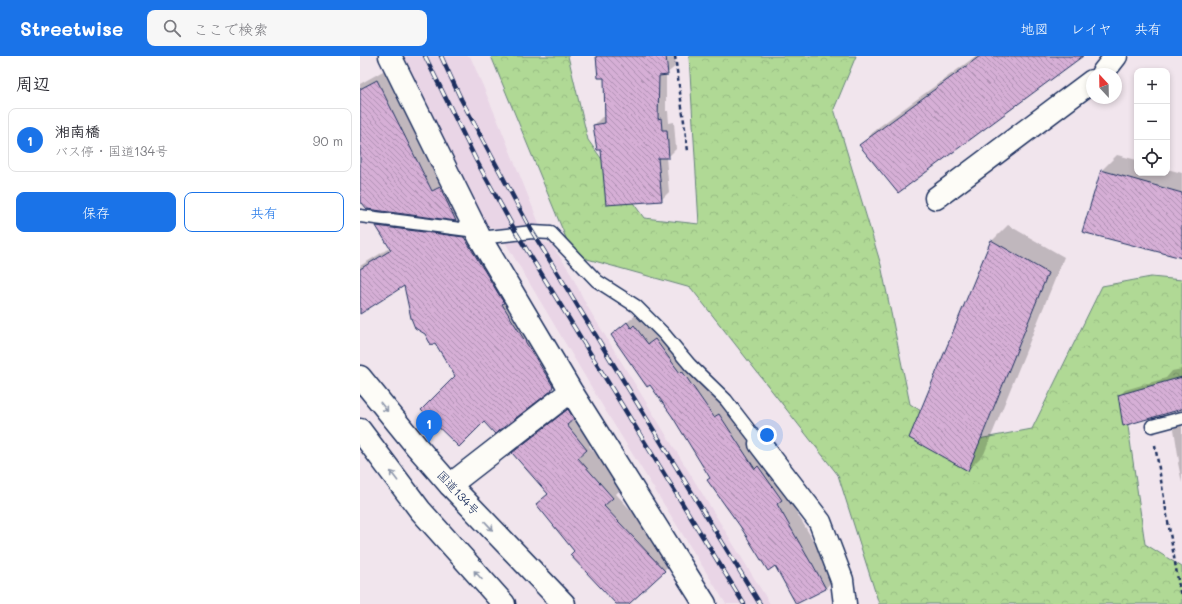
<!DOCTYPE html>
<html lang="ja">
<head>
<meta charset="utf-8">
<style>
	:root { --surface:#fff; --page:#f7f7f7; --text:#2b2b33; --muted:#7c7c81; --line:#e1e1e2; --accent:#1a73e8 }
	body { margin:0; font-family:Mali,"Klee One",sans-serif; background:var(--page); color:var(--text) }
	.controls { position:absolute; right:12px; top:12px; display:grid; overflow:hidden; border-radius:8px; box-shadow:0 2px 6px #0003 }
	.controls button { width:36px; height:36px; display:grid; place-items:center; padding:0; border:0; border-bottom:1px solid var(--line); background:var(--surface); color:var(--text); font:20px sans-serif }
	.compass { position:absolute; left:726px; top:12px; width:36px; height:36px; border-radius:50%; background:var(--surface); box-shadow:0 2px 6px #0003; rotate:338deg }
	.you { position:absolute; left:407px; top:379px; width:14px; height:14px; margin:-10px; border:3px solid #fff; border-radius:50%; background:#1a73e8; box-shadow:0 0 0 6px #1a73e833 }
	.badge { display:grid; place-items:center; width:26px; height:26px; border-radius:50%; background:var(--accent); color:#fff; font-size:13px; font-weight:700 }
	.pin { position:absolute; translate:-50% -33px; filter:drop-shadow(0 1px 2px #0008) }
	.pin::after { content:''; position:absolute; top:21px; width:14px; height:12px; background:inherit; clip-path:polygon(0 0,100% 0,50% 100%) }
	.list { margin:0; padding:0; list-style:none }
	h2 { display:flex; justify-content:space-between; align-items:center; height:52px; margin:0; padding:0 16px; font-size:17px }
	h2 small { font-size:13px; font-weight:400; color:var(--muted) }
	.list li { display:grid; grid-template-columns:26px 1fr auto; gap:12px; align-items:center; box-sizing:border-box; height:64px; margin:0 8px 8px; padding:0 8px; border:1px solid var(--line); border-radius:8px }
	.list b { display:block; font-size:15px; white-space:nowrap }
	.list p { margin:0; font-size:13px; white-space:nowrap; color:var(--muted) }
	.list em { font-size:13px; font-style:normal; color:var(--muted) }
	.actions { display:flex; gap:8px; padding:12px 16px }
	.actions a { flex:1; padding:9px 0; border:1px solid var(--accent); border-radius:8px; text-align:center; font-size:14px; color:var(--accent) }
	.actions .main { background:var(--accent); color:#fff }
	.icon { flex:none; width:22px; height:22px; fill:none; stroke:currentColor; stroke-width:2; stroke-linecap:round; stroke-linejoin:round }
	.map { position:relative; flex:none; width:822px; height:548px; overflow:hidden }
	header { display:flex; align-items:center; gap:24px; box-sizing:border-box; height:56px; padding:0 20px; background:var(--accent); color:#fff }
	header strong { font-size:19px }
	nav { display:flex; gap:22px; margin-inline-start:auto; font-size:14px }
	.search { width:280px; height:36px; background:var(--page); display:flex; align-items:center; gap:10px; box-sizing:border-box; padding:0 14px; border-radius:8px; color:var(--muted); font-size:15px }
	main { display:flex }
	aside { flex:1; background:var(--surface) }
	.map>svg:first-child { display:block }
</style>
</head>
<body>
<header>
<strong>Streetwise</strong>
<div class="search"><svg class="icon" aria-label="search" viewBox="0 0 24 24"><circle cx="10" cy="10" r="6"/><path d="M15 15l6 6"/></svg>ここで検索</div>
<nav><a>地図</a><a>レイヤ</a><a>共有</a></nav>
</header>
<main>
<aside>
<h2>周辺<small></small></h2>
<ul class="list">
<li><span class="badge">1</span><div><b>湘南橋</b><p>バス停 · 国道134号</p></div><em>90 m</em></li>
</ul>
<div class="actions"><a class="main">保存</a><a>共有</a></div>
</aside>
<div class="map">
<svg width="822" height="548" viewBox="0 0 822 548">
	<defs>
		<pattern id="forest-crowns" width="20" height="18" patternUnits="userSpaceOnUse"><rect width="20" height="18" fill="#b0d995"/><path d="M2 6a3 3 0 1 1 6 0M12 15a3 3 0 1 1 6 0" fill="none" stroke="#97bb83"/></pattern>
		<pattern id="building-back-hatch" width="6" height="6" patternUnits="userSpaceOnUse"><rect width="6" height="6" fill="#d6afd6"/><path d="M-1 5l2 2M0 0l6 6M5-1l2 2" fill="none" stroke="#ad8fb1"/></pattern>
	</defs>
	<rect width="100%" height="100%" fill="#f1e5ed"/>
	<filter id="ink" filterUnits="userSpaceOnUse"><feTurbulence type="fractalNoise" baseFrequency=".025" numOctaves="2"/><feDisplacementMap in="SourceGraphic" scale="8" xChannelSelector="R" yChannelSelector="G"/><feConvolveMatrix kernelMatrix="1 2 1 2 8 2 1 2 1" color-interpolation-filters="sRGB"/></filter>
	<g filter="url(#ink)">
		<path fill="#e9d5e6" d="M36,0H110L140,70L180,170L170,172H128L83,96Z
			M177,184L191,188L209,214L227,250L410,548H366L245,354L145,186Z"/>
		<path fill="url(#forest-crowns)" stroke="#66847a" d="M131,0H208L228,84L284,162L339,168L329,0H496L474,53L521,209L550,348L608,385L672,373L742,230L791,221L822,224V325L764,343L785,488L822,511V548H519L478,419L331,232L213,199Z"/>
		<path fill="#0003" d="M237,0H315L316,10L306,18V55H308L309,67L314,66L316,93L308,101H306L309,136L301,144L242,93L234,69L242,61H246L245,21Z
			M616,0H720L501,89L516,73Z
			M32,10L111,149L96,164L7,152L0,141V28Z
			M757,99L777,104V117H807V113L822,117V201L741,115Z
			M28,160L115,171L201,323L190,334L96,320L75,286L45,228L0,257V210L31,191L18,170Z
			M648,169L704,201L624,398L608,414L632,185Z
			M277,258L280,264L284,260L297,280L304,275L331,307L364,353L368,349L426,439L462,499L474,523L465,533L415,508L313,359L252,279Z
			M822,313V354L811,355L759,340L765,334L806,322L812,315Z
			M220,342L238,381L229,390L264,430L256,438L316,503L268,548H257L177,448L189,437L153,397L165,385Z
			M820,366H822V427L818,407L819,405L814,373Z"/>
		<path fill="url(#building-back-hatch)" stroke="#1b2f5e" d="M236,0H306L308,19L299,20L298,63L301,62L302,74H307L309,102H298L302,145L246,149L241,94H237L233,69L245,67L244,22H238Z
			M620,0H723L538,137L499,89Z
			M17,24L72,135L80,131L96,165L7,153L2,147H0V33Z
			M741,114L822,137V202L722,176Z
			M16,170L104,181L144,247L142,248L193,330L191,335L135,378L124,366L99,391L61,354L95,320L75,287L71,289L65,278L55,272L51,262L44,230L0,258V213L31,194Z
			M631,184L688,217L608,415L549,382Z
			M267,266L271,272L274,269L288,288L295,283L320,317L322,315L354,361L359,358L395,413L398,410L422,444L417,448L451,507H452L466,533L436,548L415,510L408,515L380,470L347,424L350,422L312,360L290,329L287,331L251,279Z
			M822,321V353L763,370L758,339Z
			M208,353L214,363L207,369L227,394L218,402L253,442L244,450L305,515L269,548H256L210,499L214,495L176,448L188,438L152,397Z"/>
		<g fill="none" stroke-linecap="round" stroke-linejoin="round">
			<defs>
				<path id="service" d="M0,160L116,175
					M120,182L172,176L191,177L237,225L276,250L304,278L330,309L366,344L400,388
					M792,370L822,362"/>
				<path id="minor" d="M30,0L120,182L211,335L345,548
					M742,18L756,0
					M576,142L732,25
					M400,388L460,466L482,524L485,548
					M90,429L211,335"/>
				<path id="trunk" d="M0,321L57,391L90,429L204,548
					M0,374L60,454L144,548"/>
			</defs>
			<use href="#service" stroke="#1b2f5e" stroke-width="15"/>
			<use href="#minor" stroke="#1b2f5e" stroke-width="25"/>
			<use href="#trunk" stroke="#1b2f5e" stroke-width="25"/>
			<path stroke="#1b2f5e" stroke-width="2.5" stroke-dasharray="4 3" stroke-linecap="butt" d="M315,0L328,95
				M795,389L820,536L822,538"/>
			<use href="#service" stroke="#fdfcf7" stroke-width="12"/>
			<use href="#minor" stroke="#fdfcf7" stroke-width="22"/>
			<use href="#trunk" stroke="#fdfcf7" stroke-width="22"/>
			<defs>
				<path id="rail" d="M65,0L116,104L157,178L384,548
					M81,0L101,43L170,172L400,548"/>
			</defs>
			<use href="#rail" stroke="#1b2f5e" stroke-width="4.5"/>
			<use href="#rail" stroke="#fdfcf7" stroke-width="3" stroke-dasharray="9" stroke-linecap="butt"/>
		</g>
		<defs><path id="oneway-shaft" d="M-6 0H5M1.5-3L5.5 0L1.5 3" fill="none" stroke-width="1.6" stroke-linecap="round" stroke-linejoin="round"/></defs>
		<g stroke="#8c96aa">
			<use href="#oneway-shaft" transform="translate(24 351) rotate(51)"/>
			<use href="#oneway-shaft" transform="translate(34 420) rotate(-127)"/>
			<use href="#oneway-shaft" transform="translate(129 470) rotate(47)"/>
			<use href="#oneway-shaft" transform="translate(118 519) rotate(-132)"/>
		</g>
	</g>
	<g text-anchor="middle" stroke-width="3.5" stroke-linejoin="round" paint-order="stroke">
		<g font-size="12" fill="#1b2f5e" stroke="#fdfcf7">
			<text transform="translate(98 437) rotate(47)" y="4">国道134号</text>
		</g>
	</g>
</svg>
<div class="controls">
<button>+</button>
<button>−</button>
<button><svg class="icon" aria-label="locate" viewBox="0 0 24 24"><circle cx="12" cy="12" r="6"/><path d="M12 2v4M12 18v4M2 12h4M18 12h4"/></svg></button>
</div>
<svg class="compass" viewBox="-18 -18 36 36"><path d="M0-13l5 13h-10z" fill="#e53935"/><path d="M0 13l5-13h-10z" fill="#7c7c81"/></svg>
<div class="you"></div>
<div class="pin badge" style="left:69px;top:387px">1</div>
</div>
</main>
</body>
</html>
